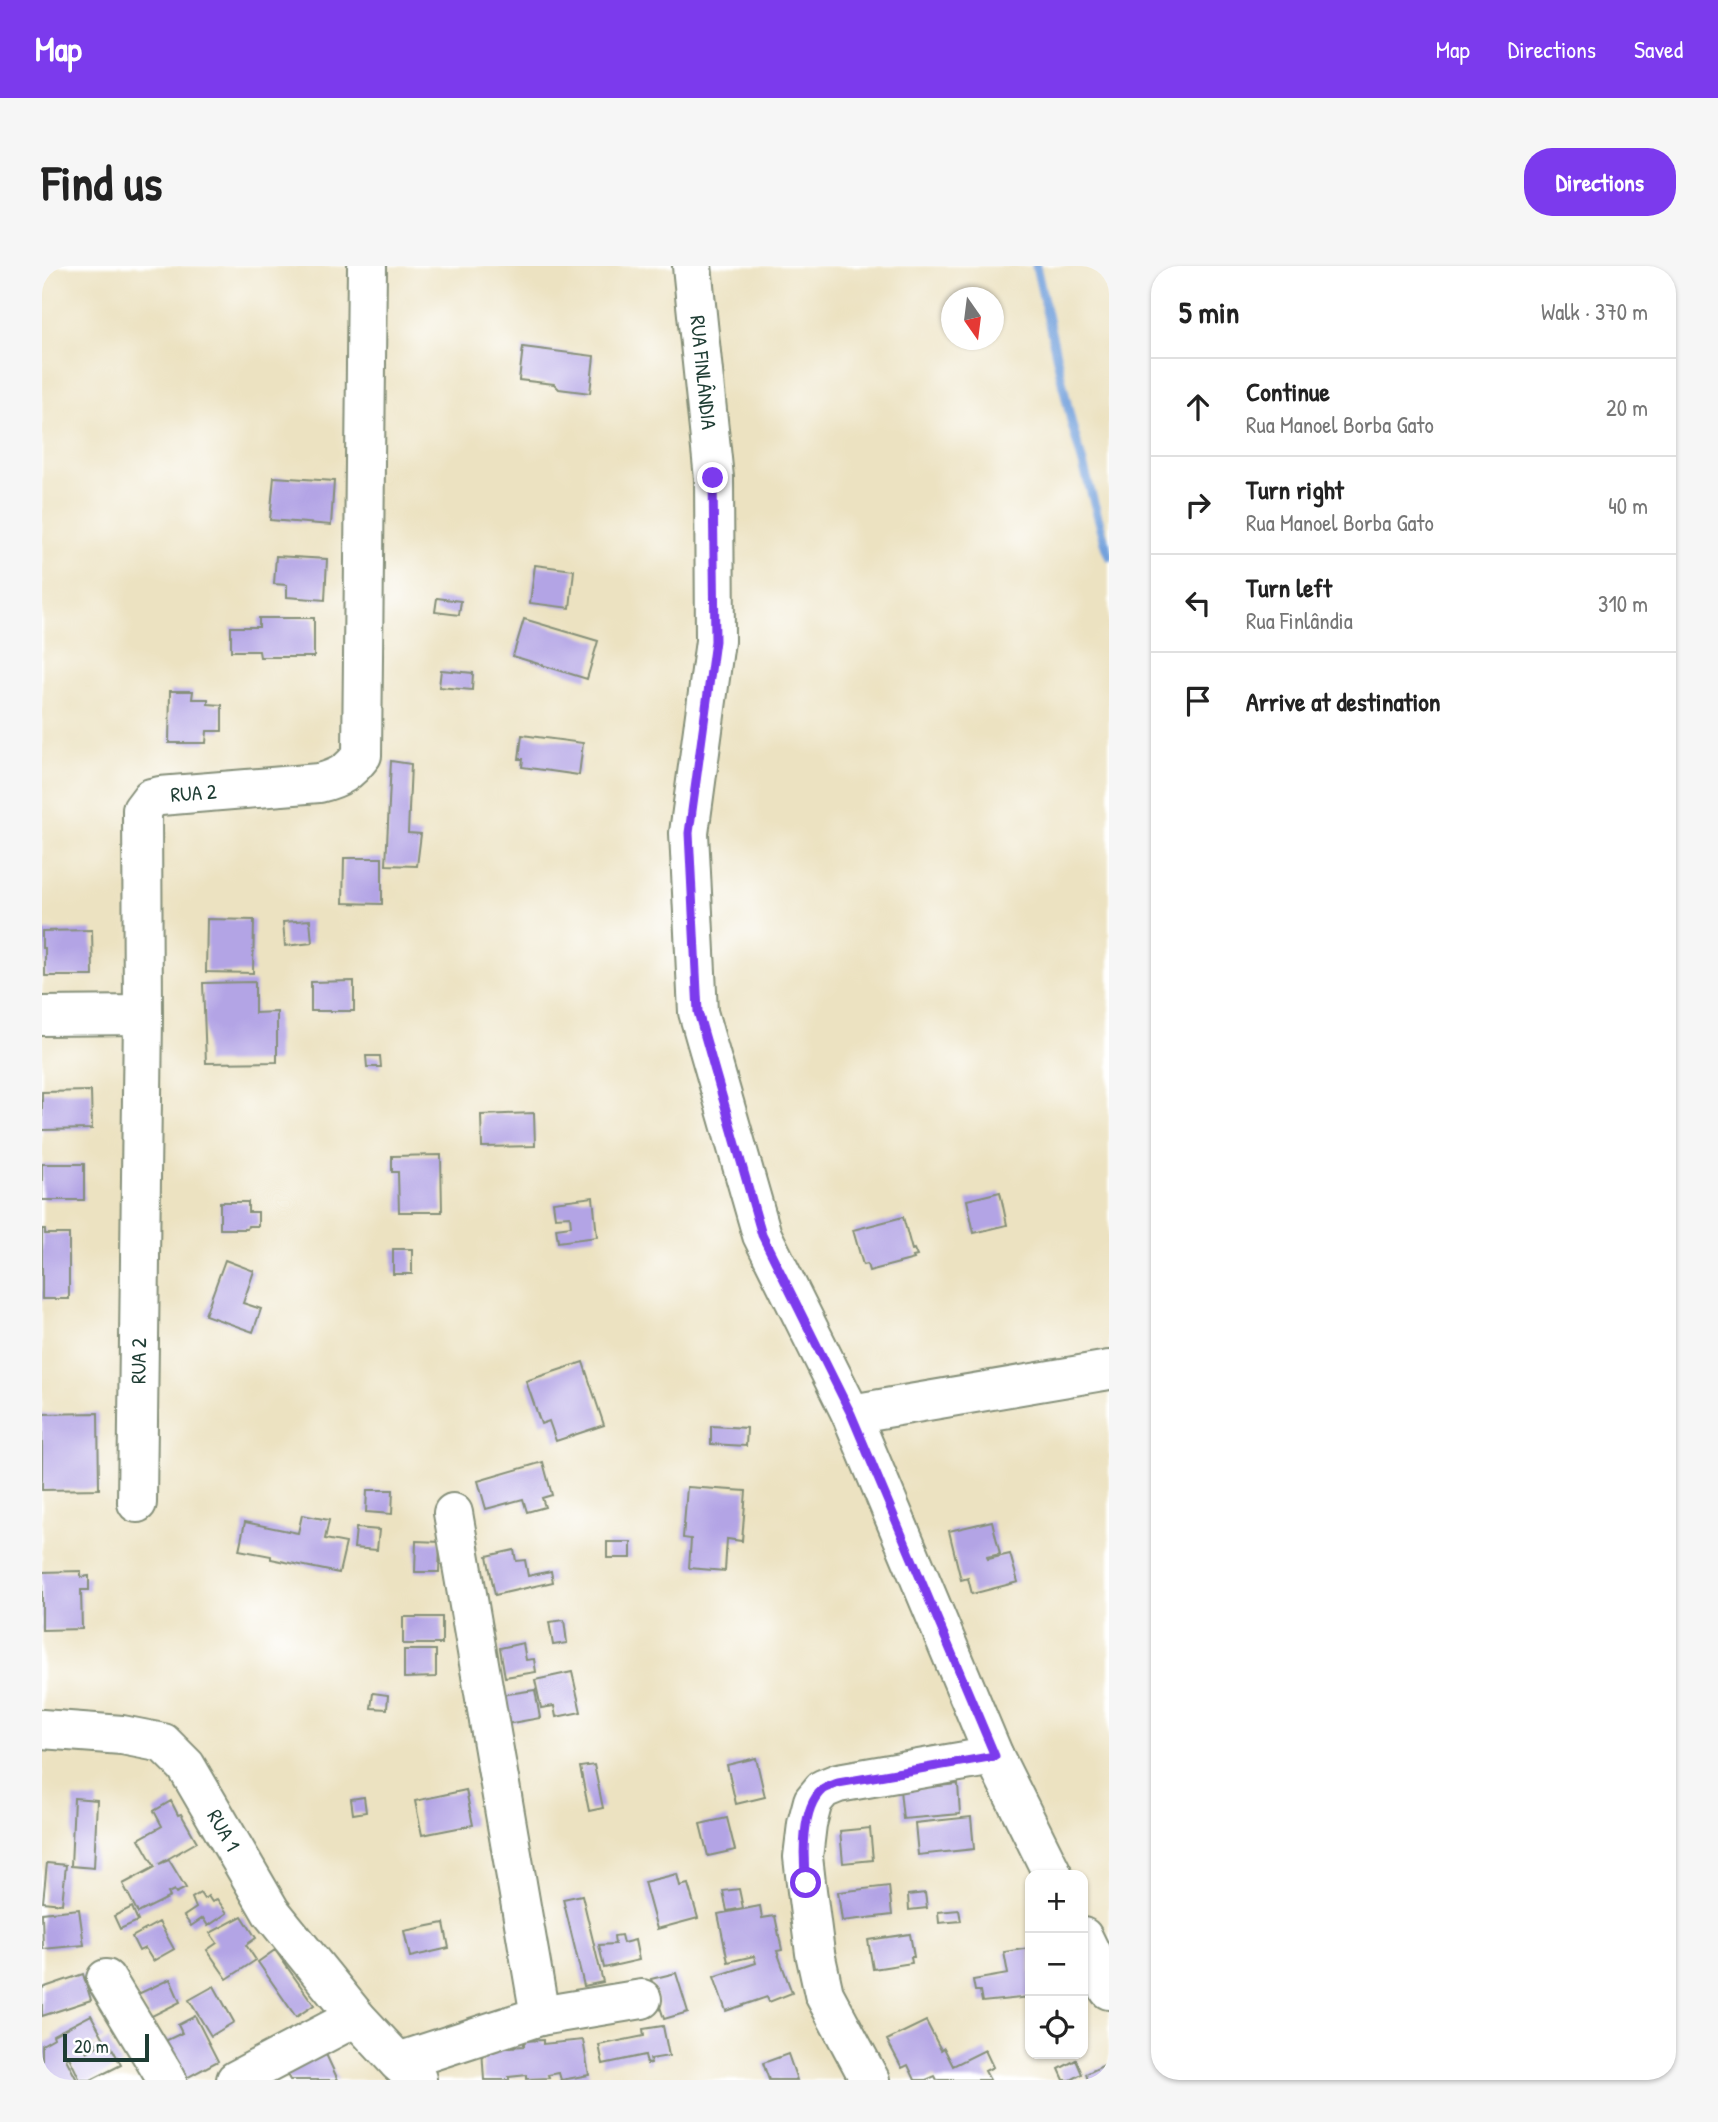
<!DOCTYPE html>
<html lang="en">
<head>
<meta charset="utf-8">
<style>
	:root { --surface:#fff; --page:#f6f6f6; --text:#222; --muted:#767676; --line:#e0e0e0; --accent:#7c3aed }
	body { margin:0; font-family:"Patrick Hand",sans-serif; background:var(--page); color:var(--text) }
	.controls { position:absolute; right:21px; bottom:21px; display:grid; overflow:hidden; border-radius:14px; box-shadow:0 2px 5px #0004 }
	.controls button { width:63px; height:63px; display:grid; place-items:center; padding:0; border:0; border-bottom:2px solid var(--line); background:var(--surface); color:var(--text); font:35px sans-serif }
	.compass { position:absolute; left:899px; top:21px; width:63px; height:63px; border-radius:50%; background:var(--surface); box-shadow:0 2px 5px #0004; rotate:166deg }
	.scale { position:absolute; left:21px; bottom:18px; width:86px; box-sizing:border-box; padding-left:7px; border:4px solid #1f3d34; border-top:0; font-size:19px; line-height:24px; white-space:nowrap; color:#1f3d34; -webkit-text-stroke:5px #fff; paint-order:stroke }
	.stop { position:absolute; width:21px; height:21px; margin:-16px; border:5px solid #7c3aed; border-radius:50%; background:#fff }
	.stop.end { background:#7c3aed; border-color:#fff; box-shadow:0 2px 7px #0008 }
	.list { margin:0; padding:0; list-style:none }
	h2 { display:flex; justify-content:space-between; align-items:center; height:91px; margin:0; padding:0 28px; font-size:30px }
	h2 small { font-size:23px; font-weight:400; color:var(--muted) }
	.list li { display:grid; grid-template-columns:46px 1fr auto; gap:21px; align-items:center; box-sizing:border-box; height:98px; padding:0 28px; border-top:2px solid var(--line) }
	.list b { display:block; font-size:26px; white-space:nowrap }
	.list p { margin:0; font-size:23px; white-space:nowrap; color:var(--muted) }
	.list em { font-size:23px; font-style:normal; color:var(--muted) }
	.icon { flex:none; width:38px; height:38px; fill:none; stroke:currentColor; stroke-width:2; stroke-linecap:round; stroke-linejoin:round }
	.map { position:relative; flex:none; width:1067px; height:1814px; overflow:hidden; border-radius:28px }
	header { display:flex; align-items:center; gap:42px; box-sizing:border-box; height:98px; padding:0 35px; background:var(--accent); color:#fff }
	header strong { font-size:33px }
	nav { display:flex; gap:38px; margin-inline-start:auto; font-size:24px }
	.intro { display:flex; align-items:center; justify-content:space-between; box-sizing:border-box; height:168px; padding:0 42px }
	h1 { margin:0; font-size:49px }
	.button { padding:18px 32px; border-radius:28px; background:var(--accent); color:#fff; font-size:24px; font-weight:700 }
	main { display:flex; gap:42px; padding:0 42px }
	aside { flex:1; background:var(--surface); border-radius:28px; box-shadow:0 2px 5px #0004 }
	.map>svg:first-child { display:block }
</style>
</head>
<body>
<header>
<strong>Map</strong>
<nav><a>Map</a><a>Directions</a><a>Saved</a></nav>
</header>
<div class="intro"><h1>Find us</h1><a class="button">Directions</a></div>
<main>
<div class="map">
<svg width="1067" height="1814" viewBox="0 0 1067 1814">
	<rect width="100%" height="100%" fill="#fff"/>
	<filter id="ink" filterUnits="userSpaceOnUse"><feTurbulence type="fractalNoise" baseFrequency=".0143" numOctaves="2"/><feDisplacementMap in="SourceGraphic" scale="14" xChannelSelector="R" yChannelSelector="G"/><feConvolveMatrix kernelMatrix="1 2 1 2 8 2 1 2 1" color-interpolation-filters="sRGB"/></filter>
	<filter id="wash" filterUnits="userSpaceOnUse"><feTurbulence type="fractalNoise" baseFrequency=".00686" numOctaves="4" result="noise"/><feDisplacementMap in="SourceGraphic" scale="28" xChannelSelector="R" yChannelSelector="G"/><feGaussianBlur stdDeviation="1.57" result="paint"/><feColorMatrix in="noise" values="0 0 0 0 0 0 0 0 0 0 0 0 0 0 0 0 0 1.4 0 .05"/><feComposite in="paint" operator="in"/></filter>
	<g filter="url(#wash)">
		<rect width="100%" height="100%" fill="#ece2c1"/>
		<g fill="none" stroke-linecap="round" stroke-linejoin="round">
			<path stroke="#73a1dc" stroke-width="9" d="M994,0L1030,159L1067,290"/>
		</g>
		<g id="blocks">
			<path fill="#b3a4e5" d="M481,81L552,90L548,127L517,123L512,118L477,114Z
				M232,211L292,215L289,259L228,254Z
				M234,290L285,293L283,334L245,331V319L232,318Z
				M493,299L532,304L528,342L488,337Z
				M395,332L419,335L417,349L393,346Z
				M217,352H272V391H218L217,385H189V361H217Z
				M482,353L556,375L545,413L471,390Z
				M399,404L431,407L430,424L397,421Z
				M128,425H151L150,433H166V438L180,439V465H165L164,477H127Z
				M480,469L541,477L537,509L480,501L481,493H477Z
				M349,495L369,498L366,567L379,568L375,600L344,599Z
				M302,592H340V638L301,637Z
				M165,653L212,654L211,707L164,706Z
				M268,654L270,677L243,680L241,656Z
				M50,664L51,710H3V682H0V665Z
				M312,715V745H269V716Z
				M213,716V747L235,746V796L164,797L161,717Z
				M324,790H338L339,801H325Z
				M49,825L50,863L0,864V826Z
				M492,847L493,880L440,881L439,849Z
				M399,889L400,946H357L356,906H350V890Z
				M0,898H42V934H0Z
				M958,926L965,959L932,967L925,934Z
				M551,931L555,971L516,976L514,962L529,960L528,950L513,951L511,936Z
				M178,936H206V946H216V960H206L205,963H178Z
				M861,951L870,984L872,983L875,990L871,991L872,993L827,1005L825,998L821,999L811,964Z
				M0,963H3V968H27V1033H0Z
				M351,983H370V1008H351Z
				M183,994L212,1005L201,1037L219,1043L211,1066L163,1049Z
				M541,1096L562,1159L514,1175L507,1155L499,1158L484,1115Z
				M56,1147L57,1223L0,1224V1148Z
				M669,1160L705,1162L704,1180L669,1178Z
				M501,1196L510,1229L500,1232L503,1241L485,1246L481,1233L444,1243L436,1215Z
				M645,1221L704,1225L700,1275L685,1273L683,1305L647,1302L649,1273L641,1272Z
				M325,1224H351L350,1248L324,1246Z
				M260,1249L287,1254L283,1273L304,1277L297,1307L229,1293V1290L197,1284L203,1256L256,1267Z
				M950,1255L958,1288L945,1291L946,1293L968,1288L976,1316L930,1328L926,1312L919,1314L907,1265Z
				M314,1262L337,1264L335,1284L312,1282Z
				M374,1275L398,1276L397,1306H373Z
				M565,1276H589V1292H565Z
				M472,1284L474,1295L483,1294L486,1310L509,1305L511,1316L453,1329L445,1290Z
				M39,1305V1311L47,1310V1324H39L40,1363L0,1364V1306Z
				M361,1351H400V1378H361Z
				M522,1354L525,1377L511,1379L507,1356Z
				M481,1377L484,1394L492,1393L494,1406L463,1411L458,1382Z
				M362,1384H394V1411L362,1412Z
				M530,1406L539,1446L514,1451L512,1440L499,1442L493,1414Z
				M493,1424L498,1452L464,1458L459,1429Z
				M331,1427L346,1429L345,1443L329,1442Z
				M714,1492L723,1531L694,1538L685,1499Z
				M552,1499L561,1542L547,1545L538,1501Z
				M916,1518L918,1548L861,1553L858,1524Z
				M424,1524L431,1559L380,1569L373,1535Z
				M322,1531L324,1546L311,1548L309,1533Z
				M32,1532L55,1534L52,1602L29,1600Z
				M129,1535L136,1549L139,1548L155,1576L117,1598L127,1594L144,1622L134,1627L132,1624L126,1627L128,1631L96,1647L81,1618L113,1601L97,1573L120,1560L112,1545Z
				M929,1551L932,1583L876,1589L873,1557Z
				M685,1552L693,1584L666,1590L658,1558Z
				M828,1562L831,1594L801,1597L798,1565Z
				M5,1597L24,1599L20,1638L1,1636Z
				M635,1608L638,1620L646,1618L656,1652L615,1663L602,1616Z
				M847,1620L850,1649L800,1655L796,1626Z
				M697,1623L701,1642L685,1645L681,1625Z
				M158,1627L162,1633L166,1630L170,1636L175,1633L185,1647L166,1660L161,1652L149,1660L142,1650L154,1642L150,1632Z
				M883,1627L885,1642L867,1644L866,1629Z
				M540,1629L561,1716L542,1720L521,1633Z
				M718,1640L720,1652L733,1650L740,1684L735,1685L750,1727L727,1736L725,1731L684,1745L672,1711L714,1697L712,1690L686,1696L676,1648Z
				M90,1641L96,1655L78,1663L72,1650Z
				M37,1643L42,1679L1,1683L0,1647Z
				M917,1644L919,1655L897,1657L896,1646Z
				M200,1650L214,1672L204,1679L214,1694L185,1713L165,1684L175,1677L168,1667Z
				M117,1656L132,1683L111,1695L103,1682L97,1685L90,1671Z
				M402,1657L407,1682L368,1691L362,1665Z
				M868,1668L872,1691H869L870,1697L831,1703L826,1674Z
				M579,1669L581,1677L593,1674L597,1694L562,1702L557,1679L573,1678L572,1670Z
				M988,1682V1731L940,1736L938,1725H933L931,1714L966,1708L962,1686Z
				M233,1684L272,1739L254,1751L216,1696Z
				M634,1707L646,1746L622,1753L609,1713Z
				M41,1708L49,1734L0,1750V1722Z
				M128,1713L138,1736L108,1751L96,1728Z
				M172,1720L192,1756L169,1770L147,1734Z
				M49,1749L62,1773L43,1783L45,1786L66,1774L79,1799L49,1814H38L27,1791L24,1793L35,1814H0V1779L12,1772L11,1769Z
				M153,1750L176,1795L141,1814L121,1776L140,1767L136,1759Z
				M884,1755L899,1784L902,1782L911,1800L943,1784L951,1801L943,1805L948,1814H895L893,1810L884,1814H873L866,1799L860,1802L845,1774Z
				M621,1760L627,1790L608,1793L609,1797L605,1798L603,1789L561,1798L557,1779L602,1770L601,1763Z
				M501,1774V1778L541,1774L547,1809L519,1814L517,1807L506,1809L507,1812L485,1813V1809L467,1811V1814H442L440,1783L482,1780V1775Z
				M283,1786L296,1814H248L243,1805Z
				M746,1788L755,1814H727L721,1797Z
				M1034,1794L1040,1808L1029,1814H1022L1017,1803Z
				M1064,1798L1067,1804V1814H1046L1044,1808Z"/>
		</g>
	</g>
	<g filter="url(#ink)">
		<use href="#blocks" fill-opacity="0" stroke="#86907a" stroke-width="2"/>
		<g fill="none" stroke-linecap="round" stroke-linejoin="round">
			<defs>
				<g id="minor">
					<path id="s1" d="M650,0L672,212L673,375L647,567L656,746L720,969L809,1148L952,1490L1011,1609"/>
					<path d="M0,750L101,749"/>
					<path d="M809,1148L1067,1104"/>
					<path id="s2" d="M95,1237L101,749L100,544L109,532L118,530L277,517C298,512 307,506 320,489L325,0"/>
					<path id="s3" d="M0,1463L80,1469L121,1477L144,1500L229,1646L314,1751"/>
					<path d="M1041,1671L1067,1724"/>
					<path d="M64,1713L125,1814"/>
					<path d="M498,1750L600,1733"/>
					<path d="M356,1796L498,1750L411,1247"/>
					<path d="M194,1814L314,1751L356,1796L375,1813"/>
					<path d="M828,1814L782,1728L773,1687L764,1617L761,1591L765,1558L771,1535L781,1523L796,1517L952,1490"/>
				</g>
			</defs>
			<use href="#minor" stroke="#86907a" stroke-width="42"/>
			<use href="#minor" stroke="#fff" stroke-width="38"/>
		</g>
	</g>
	<g fill="none" stroke-linecap="round" stroke-linejoin="round" filter="url(#ink)">
		<path stroke="#7c3aed" stroke-width="9" d="M671,212L673,375L647,567L656,746L720,969L809,1148L953,1490L796,1517C791,1519 784,1521 780,1524C759,1542 761,1592 764,1617"/>
	</g>
	<g text-anchor="middle" stroke-width="6" stroke-linejoin="round" paint-order="stroke">
		<g font-size="21" fill="#1f3d34" stroke="#fff">
			<text dy="7" stroke="none"><textPath href="#s1" startOffset="107">RUA FINLÂNDIA</textPath></text>
			<text dy="7" stroke="none"><textPath href="#s2" startOffset="751">RUA 2</textPath></text>
			<text dy="7" stroke="none"><textPath href="#s2" startOffset="142">RUA 2</textPath></text>
			<text dy="7" stroke="none"><textPath href="#s3" startOffset="229">RUA 1</textPath></text>
		</g>
	</g>
</svg>
<div class="controls">
<button>+</button>
<button>−</button>
<button><svg class="icon" aria-label="locate" viewBox="0 0 24 24"><circle cx="12" cy="12" r="6"/><path d="M12 2v4M12 18v4M2 12h4M18 12h4"/></svg></button>
</div>
<svg class="compass" viewBox="-18 -18 36 36"><path d="M0-13l5 13h-10z" fill="#e53935"/><path d="M0 13l5-13h-10z" fill="#767676"/></svg>
<div class="scale">20 m</div>
<div class="stop" style="left:764px;top:1617px"></div>
<div class="stop end" style="left:671px;top:212px"></div>
</div>
<aside>
<h2>5 min<small>Walk · 370 m</small></h2>
<ul class="list">
<li><svg class="icon" aria-label="ahead" viewBox="0 0 24 24"><path d="M12 20V5M6 11l6-6 6 6"/></svg><div><b>Continue</b><p>Rua Manoel Borba Gato</p></div><em>20 m</em></li>
<li><svg class="icon" aria-label="right" viewBox="0 0 24 24"><path d="M7 20v-9h11M14 6l5 5-5 5"/></svg><div><b>Turn right</b><p>Rua Manoel Borba Gato</p></div><em>40 m</em></li>
<li><svg class="icon" aria-label="left" viewBox="0 0 24 24"><path d="M17 20v-9H6M10 6l-5 5 5 5"/></svg><div><b>Turn left</b><p>Rua Finlândia</p></div><em>310 m</em></li>
<li><svg class="icon" aria-label="arrive" viewBox="0 0 24 24"><path d="M6 21V4h12l-3 4 3 4H6"/></svg><div><b>Arrive at destination</b></div></li>
</ul>
</aside>
</main>
</body>
</html>
